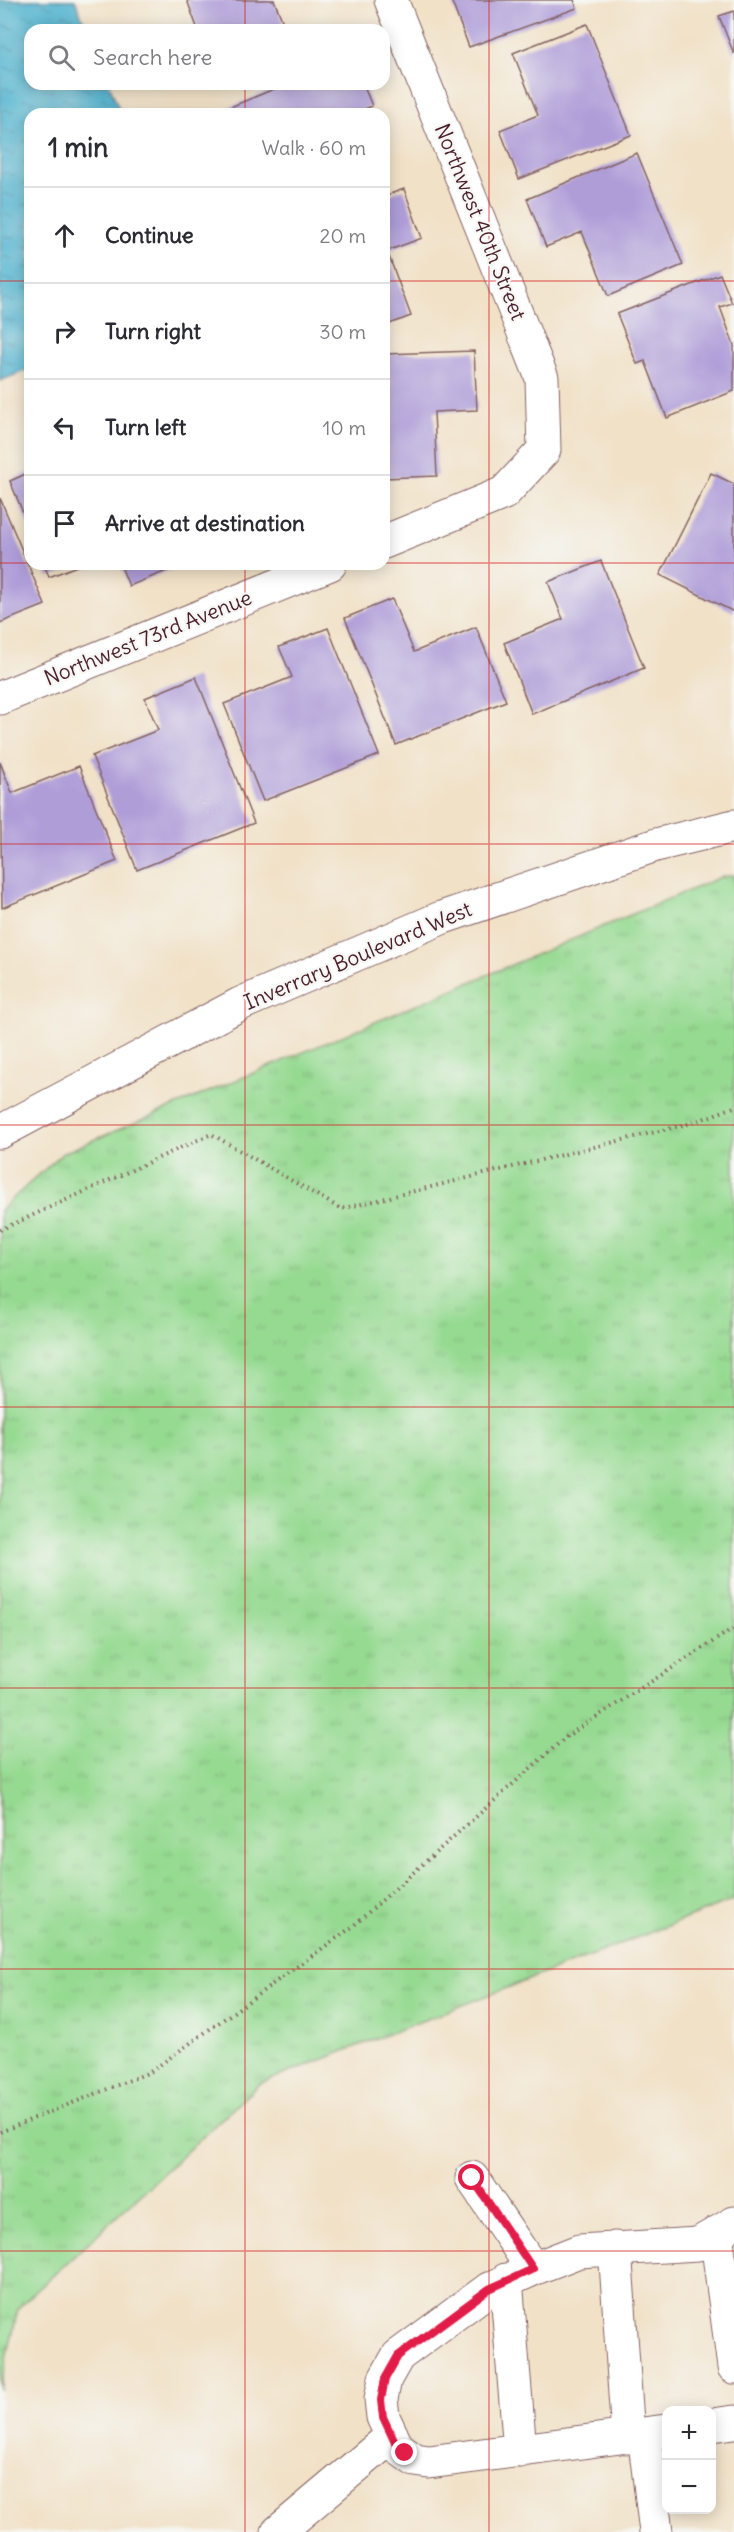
<!DOCTYPE html>
<html lang="en">
<head>
<meta charset="utf-8">
<style>
	:root { --surface:#fff; --page:#f7f7f7; --text:#2b2b33; --muted:#7c7c81; --line:#e1e1e2 }
	body { margin:0; font-family:Delius,sans-serif; background:var(--page); color:var(--text) }
	.controls { position:absolute; right:18px; bottom:18px; display:grid; overflow:hidden; border-radius:12px; box-shadow:0 3px 15px #0003 }
	.controls button { width:54px; height:54px; display:grid; place-items:center; padding:0; border:0; border-bottom:2px solid var(--line); background:var(--surface); color:var(--text); font:30px sans-serif }
	.stop { position:absolute; width:18px; height:18px; margin:-14px; border:4px solid #e11d48; border-radius:50%; background:#fff }
	.stop.end { background:#e11d48; border-color:#fff; box-shadow:0 2px 6px #0008 }
	.list { margin:0; padding:0; list-style:none }
	h2 { display:flex; justify-content:space-between; align-items:center; height:78px; margin:0; padding:0 24px; font-size:26px }
	h2 small { font-size:20px; font-weight:400; color:var(--muted) }
	.list li { display:grid; grid-template-columns:39px 1fr auto; gap:18px; align-items:center; box-sizing:border-box; height:96px; padding:0 24px; border-top:2px solid var(--line) }
	.list b { display:block; font-size:22px; white-space:nowrap }
	.list em { font-size:20px; font-style:normal; color:var(--muted) }
	.icon { flex:none; width:33px; height:33px; fill:none; stroke:currentColor; stroke-width:2; stroke-linecap:round; stroke-linejoin:round }
	.map { position:relative; flex:none; width:734px; height:2532px; overflow:hidden }
	.search { position:absolute; background:var(--surface); box-shadow:0 3px 15px #0003; left:24px; top:24px; width:366px; height:66px; display:flex; align-items:center; gap:15px; box-sizing:border-box; padding:0 21px; border-radius:18px; color:var(--muted); font-size:22px }
	.panel { position:absolute; background:var(--surface); box-shadow:0 3px 15px #0003; left:24px; top:108px; width:366px; height:462px; border-radius:18px }
	.map>svg:first-child { display:block }
</style>
</head>
<body>
<div class="map">
<svg width="734" height="2532" viewBox="0 0 734 2532">
	<defs>
		<pattern id="grass-tufts" width="24" height="20" patternUnits="userSpaceOnUse" patternTransform="scale(1.5)"><rect width="24" height="20" fill="#96da92"/><path d="M3 7l-1-3M5 7V3M7 7l1-3M15 17l-1-3M17 17v-4M19 17l1-3" fill="none" stroke="#83bb7e"/></pattern>
		<pattern id="water-ripples" width="26" height="14" patternUnits="userSpaceOnUse" patternTransform="scale(1.5)"><rect width="26" height="14" fill="#50b2cf"/><path d="M2 4q2-2 4 0t4 0M15 11q2-2 4 0t4 0" fill="none" stroke="#4490a8"/></pattern>
	</defs>
	<rect width="100%" height="100%" fill="#f6f6f2"/>
	<filter id="ink" filterUnits="userSpaceOnUse"><feTurbulence type="fractalNoise" baseFrequency=".0167" numOctaves="2"/><feDisplacementMap in="SourceGraphic" scale="12" xChannelSelector="R" yChannelSelector="G"/><feConvolveMatrix kernelMatrix="1 2 1 2 8 2 1 2 1" color-interpolation-filters="sRGB"/></filter>
	<filter id="wash" filterUnits="userSpaceOnUse"><feTurbulence type="fractalNoise" baseFrequency=".008" numOctaves="4" result="noise"/><feDisplacementMap in="SourceGraphic" scale="24" xChannelSelector="R" yChannelSelector="G"/><feGaussianBlur stdDeviation="1.35" result="paint"/><feColorMatrix in="noise" values="0 0 0 0 0 0 0 0 0 0 0 0 0 0 0 0 0 1.4 0 .05"/><feComposite in="paint" operator="in"/></filter>
	<g filter="url(#wash)">
		<rect width="100%" height="100%" fill="#f1e1c7"/>
		<path fill="url(#grass-tufts)" stroke="#707c5e" stroke-width="1.5" d="M734,875V1900L259,2084L18,2308L0,2391V1210L63,1153L721,877Z"/>
		<path fill="url(#water-ripples)" stroke="#4d687d" stroke-width="1.5" d="M0,0H75L87,30H30V84H109L121,114H30V369L0,381Z"/>
		<g id="blocks">
			<path fill="#af9dd8" d="M187,0H274L286,30H198Z
				M451,0H574L577,8L469,47Z
				M734,11V54L719,16Z
				M587,24L631,135L519,179L500,130L538,115L513,53Z
				M286,84H363L372,106L353,114H224L223,110Z
				M637,153L683,265L608,296L582,232L546,247L527,199Z
				M404,189L422,238L387,251L411,316L384,326V196Z
				M720,274L732,303L720,307L734,345V391L667,418L645,361L637,364L617,314Z
				M474,351L477,410L434,412L437,476L384,478V354Z
				M30,472V530L10,481Z
				M711,473L734,484V612L660,575Z
				M0,498L45,605L0,623Z
				M601,561L644,668L532,714L504,643L563,619L548,582Z
				M44,564H82L49,577Z
				M120,564H178L179,566L129,586Z
				M392,599L414,652L476,627L506,701L396,745L345,618Z
				M328,628L379,755L263,801L224,704L292,677L279,647Z
				M196,677L254,823L137,870L92,756L158,730L145,698Z
				M0,762L12,793L79,766L117,861L2,908Z"/>
		</g>
	</g>
	<g filter="url(#ink)">
		<use href="#blocks" fill-opacity="0" stroke="#846362" stroke-width="1.5"/>
		<g fill="none" stroke-linecap="round" stroke-linejoin="round">
			<defs>
				<path id="minor" d="M384,542L504,493L544,450L542,378L391,0
					M0,698L330,564
					M0,1132L240,1004L441,918L656,845L734,826
					M472,2178L533,2269
					M716,2233L734,2367
					M615,2248L628,2437
					M506,2280L520,2451
					M712,2425L734,2422
					M666,2431L429,2462L415,2460L397,2447L383,2417L381,2399L385,2379L398,2356L489,2289L533,2269L579,2251L698,2244L734,2223
					M644,2434L656,2532
					M278,2532L392,2436"/>
			</defs>
			<use href="#minor" stroke="#846362" stroke-width="35"/>
			<path stroke="#846362" stroke-width="4" stroke-dasharray="1.5 4.5" stroke-linecap="butt" d="M0,1230L211,1134L341,1209L692,1123L734,1107
				M0,2132L150,2072L352,1927L567,1736L734,1628"/>
			<use href="#minor" stroke="#fff" stroke-width="33"/>
		</g>
	</g>
	<g fill="none" stroke-linecap="round" stroke-linejoin="round" filter="url(#ink)">
		<path stroke="#e11d48" stroke-width="8" d="M405,2453L397,2447L383,2417L381,2400L385,2379L398,2356L489,2289L533,2269L472,2178"/>
	</g>
	<path fill="none" stroke="#d62828" stroke-width="1.5" stroke-opacity="0.55" d="M245,0V30M489,0V2532M245,84V114M0,281H30M384,281H734M0,563H30M384,563H734M245,564V2532M0,844H734M0,1125H734M0,1407H734M0,1688H734M0,1969H734M0,2251H734"/>
	<g text-anchor="middle" stroke-width="4.5" stroke-linejoin="round" paint-order="stroke">
		<g font-size="21" fill="#4a1f2b" stroke="#f6f6f2">
			<text transform="translate(480 222) rotate(68)" y="7">Northwest 40th Street</text>
			<text transform="translate(148 638) rotate(-22)" y="7">Northwest 73rd Avenue</text>
			<text transform="translate(358 956) rotate(-23)" y="7">Inverrary Boulevard West</text>
		</g>
	</g>
</svg>
<div class="controls">
<button>+</button>
<button>−</button>
</div>
<div class="stop" style="left:472px;top:2178px"></div>
<div class="stop end" style="left:405px;top:2453px"></div>
<div class="search"><svg class="icon" aria-label="search" viewBox="0 0 24 24"><circle cx="10" cy="10" r="6"/><path d="M15 15l6 6"/></svg>Search here</div>
<section class="panel">
<h2>1 min<small>Walk · 60 m</small></h2>
<ul class="list">
<li><svg class="icon" aria-label="ahead" viewBox="0 0 24 24"><path d="M12 20V5M6 11l6-6 6 6"/></svg><div><b>Continue</b></div><em>20 m</em></li>
<li><svg class="icon" aria-label="right" viewBox="0 0 24 24"><path d="M7 20v-9h11M14 6l5 5-5 5"/></svg><div><b>Turn right</b></div><em>30 m</em></li>
<li><svg class="icon" aria-label="left" viewBox="0 0 24 24"><path d="M17 20v-9H6M10 6l-5 5 5 5"/></svg><div><b>Turn left</b></div><em>10 m</em></li>
<li><svg class="icon" aria-label="arrive" viewBox="0 0 24 24"><path d="M6 21V4h12l-3 4 3 4H6"/></svg><div><b>Arrive at destination</b></div></li>
</ul>
</section>
</div>
</body>
</html>
